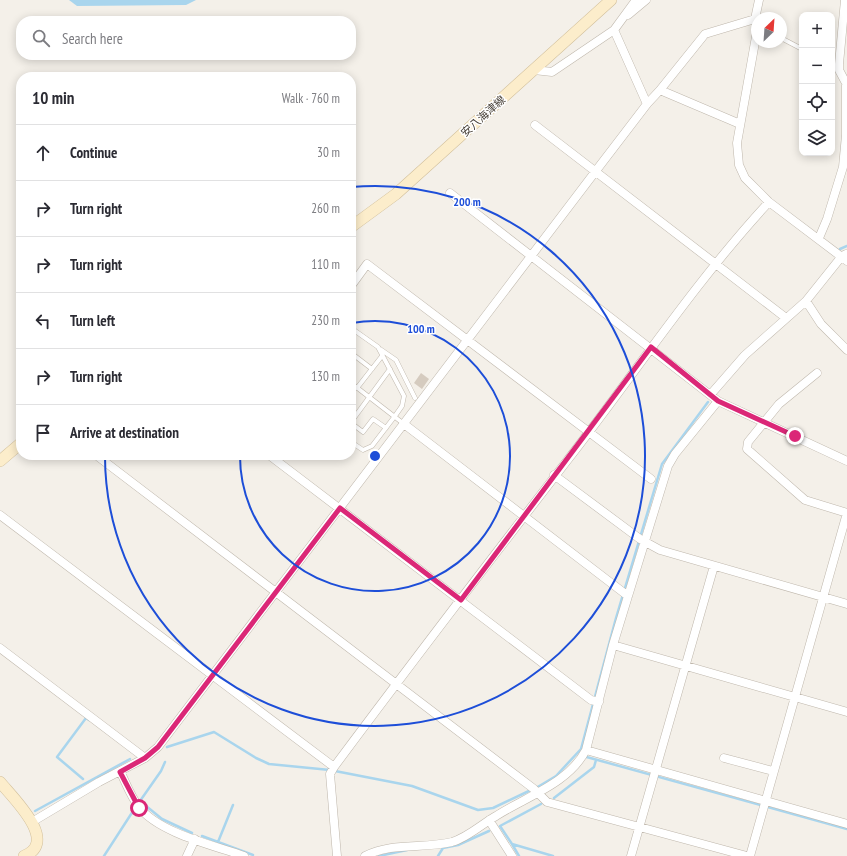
<!DOCTYPE html>
<html lang="en">
<head>
<meta charset="utf-8">
<style>
	:root { --surface:#fff; --page:#f7f7f7; --text:#2b2b33; --muted:#7c7c81; --line:#e1e1e2 }
	body { margin:0; font-family:"PT Sans Narrow","Noto Sans JP",sans-serif; background:var(--page); color:var(--text) }
	.controls { position:absolute; right:12px; top:12px; display:grid; overflow:hidden; border-radius:8px; box-shadow:0 2px 10px #0003 }
	.controls button { width:36px; height:36px; display:grid; place-items:center; padding:0; border:0; border-bottom:1px solid var(--line); background:var(--surface); color:var(--text); font:20px sans-serif }
	.compass { position:absolute; left:751px; top:12px; width:36px; height:36px; border-radius:50%; background:var(--surface); box-shadow:0 2px 10px #0003; rotate:25deg }
	.stop { position:absolute; width:12px; height:12px; margin:-9px; border:3px solid #db2777; border-radius:50%; background:#fff }
	.stop.end { background:#db2777; border-color:#fff; box-shadow:0 1px 4px #0008 }
	.list { margin:0; padding:0; list-style:none }
	h2 { display:flex; justify-content:space-between; align-items:center; height:52px; margin:0; padding:0 16px; font-size:17px }
	h2 small { font-size:13px; font-weight:400; color:var(--muted) }
	.list li { display:grid; grid-template-columns:26px 1fr auto; gap:12px; align-items:center; box-sizing:border-box; height:56px; padding:0 16px; border-top:1px solid var(--line) }
	.list b { display:block; font-size:15px; white-space:nowrap }
	.list em { font-size:13px; font-style:normal; color:var(--muted) }
	.icon { flex:none; width:22px; height:22px; fill:none; stroke:currentColor; stroke-width:2; stroke-linecap:round; stroke-linejoin:round }
	.map { position:relative; flex:none; width:847px; height:856px; overflow:hidden }
	.search { position:absolute; background:var(--surface); box-shadow:0 2px 10px #0003; left:16px; top:16px; width:340px; height:44px; display:flex; align-items:center; gap:10px; box-sizing:border-box; padding:0 14px; border-radius:16px; color:var(--muted); font-size:15px }
	.panel { position:absolute; background:var(--surface); box-shadow:0 2px 10px #0003; left:16px; top:72px; width:340px; height:388px; border-radius:16px }
	.map>svg:first-child { display:block }
</style>
</head>
<body>
<div class="map">
<svg width="847" height="856" viewBox="0 0 847 856">
	<rect width="100%" height="100%" fill="#f4f0e9"/>
	<path fill="#a9d5ed" d="M69,0H196L186,5L77,6Z"/>
	<g fill="none" stroke-linecap="round" stroke-linejoin="round">
		<path stroke="#a9d5ed" stroke-width="2.5" d="M840,249L847,246
			M167,747L214,732L256,758L269,764L330,770
			M583,756L847,829
			M165,762L161,771L140,801L162,819L192,833
			M335,771L412,786L478,810L493,808L531,790
			M83,779L57,757L86,718L89,720
			M536,788L556,776L581,749L616,618L662,464L708,402
			M554,798L594,767L596,760
			M35,811L130,759
			M202,836L253,855
			M218,842L233,805
			M512,844L500,826L541,804
			M104,856L135,808
			M379,856L407,850
			M438,856L443,848L458,845L489,831
			M519,856L512,844L553,856"/>
	</g>
	<path fill="#d5cbbf" d="M421,373L429,379L422,389L414,383Z"/>
	<g fill="none" stroke-linecap="round" stroke-linejoin="round">
		<defs>
			<path id="service" d="M781,38L802,49
				M832,66L839,69
				M351,328L378,347L404,396L402,406L395,416L372,446L363,450L351,442
				M380,349L396,360L415,398
				M351,353L372,369
				M351,383L404,424
				M357,388L382,356
				M351,401L353,403L351,406
				M351,422L390,369
				M351,423L363,432L373,419L386,428"/>
			<path id="minor" d="M636,0L614,30L647,104
				M628,15L646,0
				M757,22L755,19L759,0
				M757,31L737,143L739,165L745,178L769,202L847,261
				M534,70L552,72L614,30
				M660,90L705,34L755,19
				M535,125L786,318
				M450,193L718,401L847,461
				M819,238L827,219L843,167L846,135V83L839,70V64L845,0
				M846,254L842,256L806,301L821,324L847,350
				M351,286L367,264L651,479
				M817,373L779,404L748,442L747,449L805,500L847,513
				M711,394L745,355L806,301
				M404,424L628,596
				M96,455L534,789L547,802L747,856
				M269,455L591,700L599,702
				M554,475L640,539L660,550L847,604
				M0,515L334,767
				M613,645L847,712
				M0,648L145,758
				M586,750L847,824
				M724,758L773,771
				M120,771C126,783 131,797 139,807C159,833 213,845 244,856
				M489,820L512,856
				M32,822L99,782L145,758L158,747L595,172L647,104L660,90L740,124
				M187,856L195,839
				M337,856L330,774L334,767C410,665 488,563 566,462C634,375 694,283 769,202
				M365,856C392,842 423,849 452,842C467,838 482,824 496,816C527,796 568,784 586,750L613,645L668,466L675,454L718,401
				M631,856L714,566
				M750,856L847,513"/>
			<path id="secondary" d="M351,227L396,194L611,0
				M0,461L21,443
				M0,782C12,797 60,842 24,856"/>
		</defs>
		<use href="#service" stroke="#bfb7ac" stroke-width="5"/>
		<use href="#minor" stroke="#bfb7ac" stroke-width="9"/>
		<use href="#secondary" stroke="#d1bf9b" stroke-width="12"/>
		<use href="#service" stroke="#fff" stroke-width="4"/>
		<use href="#minor" stroke="#fff" stroke-width="8"/>
		<use href="#secondary" stroke="#fcedcb" stroke-width="11"/>
	</g>
	<g fill="none" stroke-linecap="round" stroke-linejoin="round">
		<path stroke="#db2777" stroke-width="5" d="M139,808L120,772L145,758L158,747L340,508L461,600L651,347L718,401L795,436"/>
	</g>
	<g fill="none" stroke="#1d4ed8" stroke-width="2">
		<path d="M352 323A135 135 0 1 1 240 456"/>
		<path d="M351 187A270 270 0 1 1 105 456"/>
	</g>
	<g text-anchor="middle" stroke-width="3" stroke-linejoin="round" paint-order="stroke">
		<g font-size="11" fill="#474038" stroke="#fff">
			<text transform="translate(483 116) rotate(-42)" y="4">安八海津線</text>
		</g>
	</g>
	<circle cx="375" cy="456" r="6" fill="#1d4ed8" stroke="#fff" stroke-width="2"/>
	<g font-size="12" text-anchor="middle" font-weight="bold" fill="#1d4ed8" stroke="#fff" stroke-width="3" stroke-linejoin="round" paint-order="stroke">
		<text x="467" y="206">200 m</text>
		<text x="421" y="333">100 m</text>
	</g>
</svg>
<div class="controls">
<button>+</button>
<button>−</button>
<button><svg class="icon" aria-label="locate" viewBox="0 0 24 24"><circle cx="12" cy="12" r="6"/><path d="M12 2v4M12 18v4M2 12h4M18 12h4"/></svg></button>
<button><svg class="icon" aria-label="layers" viewBox="0 0 24 24"><path d="M12 4l9 5-9 5-9-5zM3 14l9 5 9-5"/></svg></button>
</div>
<svg class="compass" viewBox="-18 -18 36 36"><path d="M0-13l5 13h-10z" fill="#e53935"/><path d="M0 13l5-13h-10z" fill="#7c7c81"/></svg>
<div class="stop" style="left:139px;top:808px"></div>
<div class="stop end" style="left:795px;top:436px"></div>
<div class="search"><svg class="icon" aria-label="search" viewBox="0 0 24 24"><circle cx="10" cy="10" r="6"/><path d="M15 15l6 6"/></svg>Search here</div>
<section class="panel">
<h2>10 min<small>Walk · 760 m</small></h2>
<ul class="list">
<li><svg class="icon" aria-label="ahead" viewBox="0 0 24 24"><path d="M12 20V5M6 11l6-6 6 6"/></svg><div><b>Continue</b></div><em>30 m</em></li>
<li><svg class="icon" aria-label="right" viewBox="0 0 24 24"><path d="M7 20v-9h11M14 6l5 5-5 5"/></svg><div><b>Turn right</b></div><em>260 m</em></li>
<li><svg class="icon" aria-label="right" viewBox="0 0 24 24"><path d="M7 20v-9h11M14 6l5 5-5 5"/></svg><div><b>Turn right</b></div><em>110 m</em></li>
<li><svg class="icon" aria-label="left" viewBox="0 0 24 24"><path d="M17 20v-9H6M10 6l-5 5 5 5"/></svg><div><b>Turn left</b></div><em>230 m</em></li>
<li><svg class="icon" aria-label="right" viewBox="0 0 24 24"><path d="M7 20v-9h11M14 6l5 5-5 5"/></svg><div><b>Turn right</b></div><em>130 m</em></li>
<li><svg class="icon" aria-label="arrive" viewBox="0 0 24 24"><path d="M6 21V4h12l-3 4 3 4H6"/></svg><div><b>Arrive at destination</b></div></li>
</ul>
</section>
</div>
</body>
</html>
